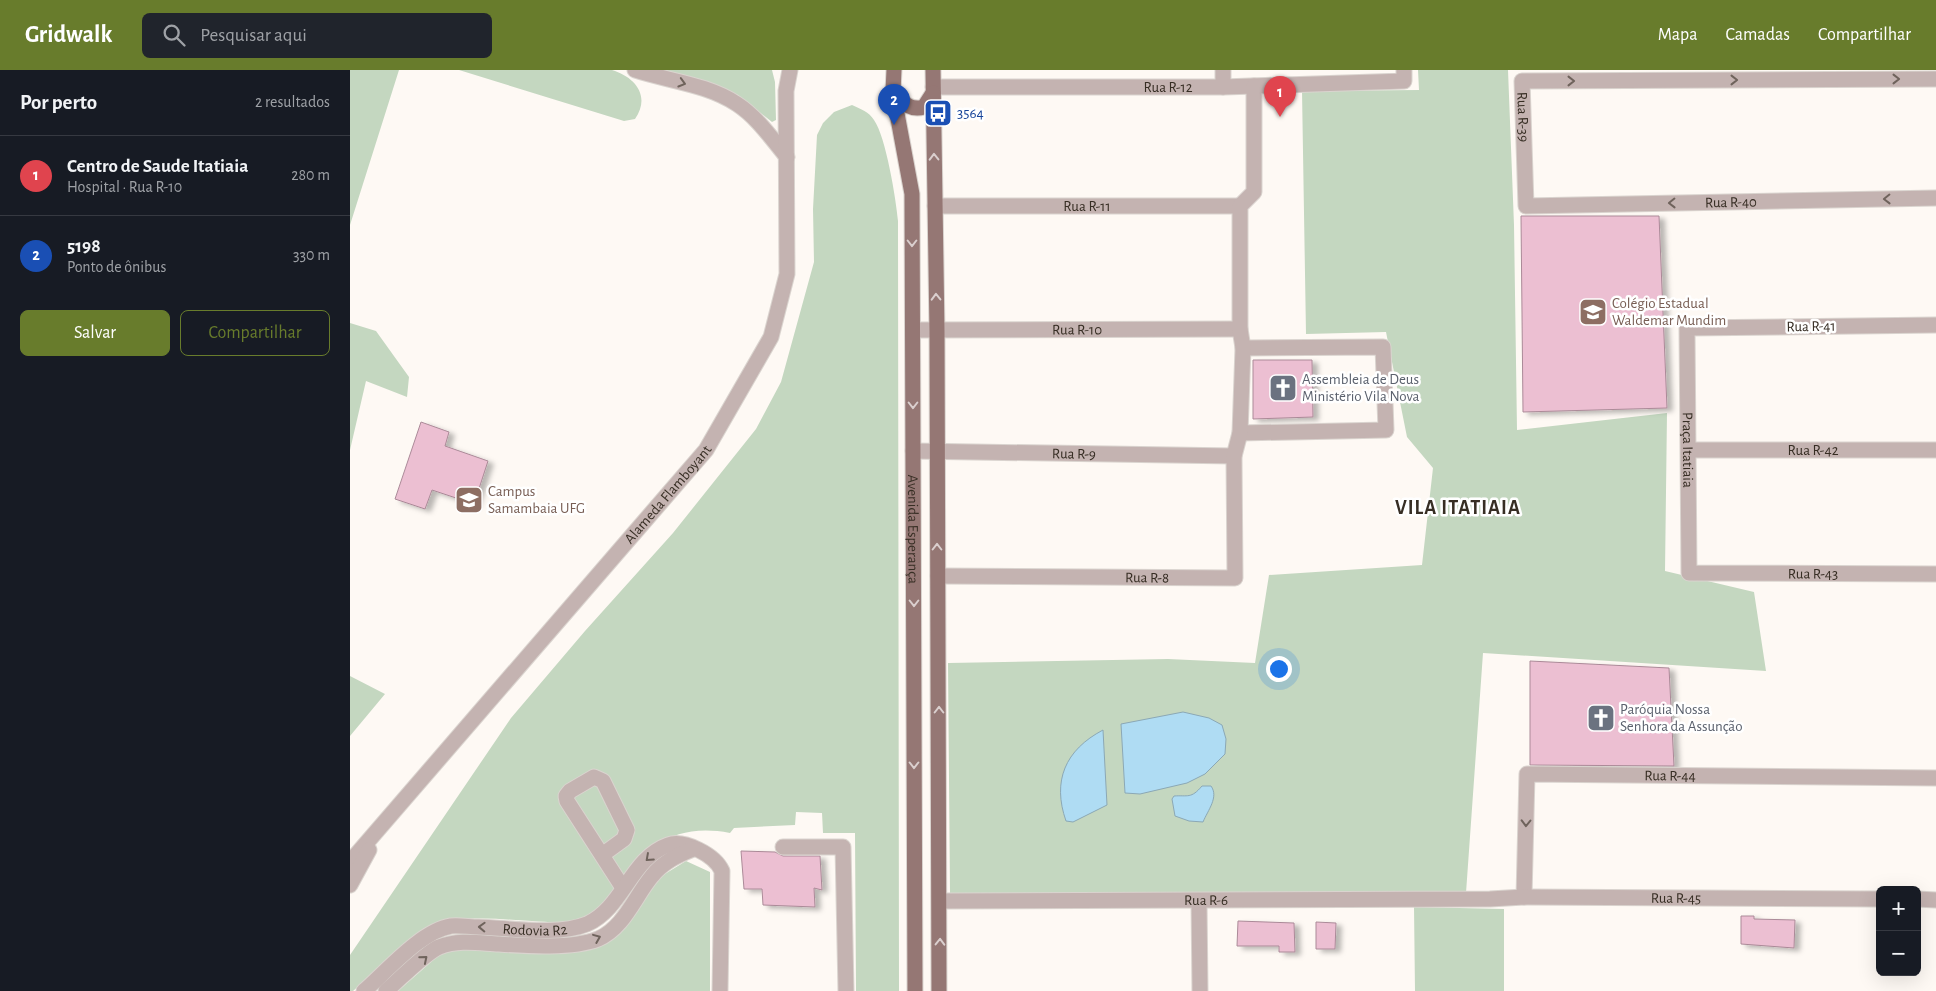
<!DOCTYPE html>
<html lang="pt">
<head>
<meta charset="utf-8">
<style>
	:root { --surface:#171b24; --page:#20242c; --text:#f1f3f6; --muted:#9ea1a6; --line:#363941; --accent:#687c2c }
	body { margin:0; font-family:"Alegreya Sans",sans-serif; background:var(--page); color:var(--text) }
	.controls { position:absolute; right:15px; bottom:15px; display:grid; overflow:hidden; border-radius:8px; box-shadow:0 5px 20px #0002 }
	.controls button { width:45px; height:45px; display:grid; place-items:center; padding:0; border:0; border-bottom:1px solid var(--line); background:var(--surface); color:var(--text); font:25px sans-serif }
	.you { position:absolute; left:928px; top:598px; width:18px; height:18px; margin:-12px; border:4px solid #fff; border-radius:50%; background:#1a73e8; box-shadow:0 0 0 8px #1a73e833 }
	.badge { display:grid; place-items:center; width:32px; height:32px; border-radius:50%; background:var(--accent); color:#fff; font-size:16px; font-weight:700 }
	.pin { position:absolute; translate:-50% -41px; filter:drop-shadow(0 1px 2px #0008) }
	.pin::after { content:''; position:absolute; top:26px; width:18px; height:15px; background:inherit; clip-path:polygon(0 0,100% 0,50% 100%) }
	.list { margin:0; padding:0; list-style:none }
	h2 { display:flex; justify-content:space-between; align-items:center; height:65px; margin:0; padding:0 20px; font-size:21px }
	h2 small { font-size:16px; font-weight:400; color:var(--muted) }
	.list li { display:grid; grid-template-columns:32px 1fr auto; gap:15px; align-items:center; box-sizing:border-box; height:80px; padding:0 20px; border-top:1px solid var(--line) }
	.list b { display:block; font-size:19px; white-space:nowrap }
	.list p { margin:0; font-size:16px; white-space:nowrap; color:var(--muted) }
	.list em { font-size:16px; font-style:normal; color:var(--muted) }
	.actions { display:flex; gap:10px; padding:15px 20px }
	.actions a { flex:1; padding:11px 0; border:1px solid var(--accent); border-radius:8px; text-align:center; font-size:18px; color:var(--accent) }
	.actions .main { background:var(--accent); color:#fff }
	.icon { flex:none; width:28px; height:28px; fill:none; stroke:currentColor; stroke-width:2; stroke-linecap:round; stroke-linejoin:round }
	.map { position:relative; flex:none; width:1586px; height:921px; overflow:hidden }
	header { display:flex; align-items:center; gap:30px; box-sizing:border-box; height:70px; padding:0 25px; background:var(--accent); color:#fff }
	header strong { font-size:24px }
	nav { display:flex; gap:28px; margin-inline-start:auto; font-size:18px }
	.search { width:350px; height:45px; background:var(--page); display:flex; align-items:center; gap:12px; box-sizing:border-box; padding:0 18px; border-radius:8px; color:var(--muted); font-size:19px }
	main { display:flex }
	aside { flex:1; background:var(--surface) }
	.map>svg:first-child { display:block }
</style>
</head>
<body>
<header>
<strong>Gridwalk</strong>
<div class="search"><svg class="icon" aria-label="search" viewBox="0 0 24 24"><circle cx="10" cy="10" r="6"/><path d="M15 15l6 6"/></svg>Pesquisar aqui</div>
<nav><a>Mapa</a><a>Camadas</a><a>Compartilhar</a></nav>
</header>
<main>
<aside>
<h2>Por perto<small>2 resultados</small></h2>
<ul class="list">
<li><span class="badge" style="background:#e0444e">1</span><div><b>Centro de Saude Itatiaia</b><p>Hospital · Rua R-10</p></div><em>280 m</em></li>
<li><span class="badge" style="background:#1a4fb4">2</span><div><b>5198</b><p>Ponto de ônibus</p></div><em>330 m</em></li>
</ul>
<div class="actions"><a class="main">Salvar</a><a>Compartilhar</a></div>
</aside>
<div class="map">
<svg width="1586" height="921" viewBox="0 0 1586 921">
	<defs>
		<filter id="shadow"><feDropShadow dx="5.5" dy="3" stdDeviation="2.5" flood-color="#0004"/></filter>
	</defs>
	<rect width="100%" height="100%" fill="#fef9f4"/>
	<path fill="#c4d7c0" d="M0,0H49L0,155Z
		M109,0H262C285,7 301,26 285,49L274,51Z
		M311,0H422L425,12L426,50L422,52L388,25Z
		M1068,0H1158L1164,155L1167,360L1317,343L1315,501L1404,522L1416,601L1133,583L1116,823H600L598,593L818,589L905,593L919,505L1072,495L1083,398L1057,367L1036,262L956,264L952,21L1069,20Z
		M502,35C511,39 519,42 524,50C536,67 546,129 548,151L549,921H506L505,763H473L472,743L446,742L445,755L384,758L380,763C326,753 297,775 266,817C257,828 252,840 238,846C220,855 201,852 182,851C145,849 108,844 73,859L3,921H0V885L161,648L235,561L323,463L406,359L431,312L464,192L463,139L467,65L473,53L484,42Z
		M0,253L26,261L59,307L57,327L16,311L0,380Z
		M0,606L35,624L0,666Z
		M336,791L360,802V921H48L89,885L102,880L236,879L310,807Z
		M1064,837L1154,839V921H1065Z"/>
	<path fill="#afdcf3" stroke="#8ba8b5" d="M833,642L859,648L872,655L876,669L875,684L855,704L837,713L790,724L775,723L771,654Z
		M753,660L757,735L723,752L716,751C702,711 715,680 753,660Z
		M852,716H861C869,727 858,740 853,752L839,751L825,746L822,729L824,726C838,725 841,729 852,716Z"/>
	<path fill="#ecbfd2" stroke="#ab8a98" filter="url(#shadow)" d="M1171,146H1309L1317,338L1173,342Z
		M903,290H962L963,347L903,349Z
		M71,352L99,362L95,376L138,391L124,434L82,420L75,439L45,429Z
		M1180,591L1319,598L1324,696L1180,695Z
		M391,781L425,782L433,786H470L472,820L464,818L465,837L413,835L412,819H394Z
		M1391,846H1404V849L1445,850L1444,878L1391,874Z
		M888,851L944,853L945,882H929V876H887Z
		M966,852L986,853L985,879H966Z"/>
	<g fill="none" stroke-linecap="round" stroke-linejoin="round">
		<defs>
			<g id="minor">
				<path d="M285,0C318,11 357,14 387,34C407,47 422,69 437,87"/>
				<path d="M873,0V17"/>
				<path id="s1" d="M1586,9L1172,11L1176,136L1586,128"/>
				<path id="s2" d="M583,17H873L1054,11V0"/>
				<path id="s3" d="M585,136H890"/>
				<path id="s4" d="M1586,255L1337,258L1339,503L1586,504"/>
				<path id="s5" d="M563,260L890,259"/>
				<path d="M890,363L1036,360L1033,277L893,278"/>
				<path id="s6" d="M1339,380H1586"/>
				<path id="s7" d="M563,381L884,386"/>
				<path id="s8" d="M588,506L885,508L884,386L890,363L893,278L890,259V136L904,122V16"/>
				<path d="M433,777H493L496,921"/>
				<path d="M252,785L274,769L277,760L253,711L244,707L220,721L216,726L217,731L273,818"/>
				<path id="s9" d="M0,792L356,380L421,267L437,204L436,21L440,0"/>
				<path d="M0,815L19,780"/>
				<path id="s10" d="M1174,827L1177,704L1586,708"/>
				<path d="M1567,829L1586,830"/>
				<path id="s11" d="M590,831L1140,829L1174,827L1530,829"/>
				<path d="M849,831L850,921"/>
				<path id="s12" d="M14,921C37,901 71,861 101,856C109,855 120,857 128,857C160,858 208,866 237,854C273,838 281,788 318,775C334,769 365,785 372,801L370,921"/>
				<path d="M36,921C49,910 75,883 89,877C109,869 129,873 149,874C177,876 222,879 248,869C274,858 285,826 302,806C313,792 328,785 343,779"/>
			</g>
			<g id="major">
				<path id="s13" d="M544,0L543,22L562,124L565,921"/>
				<path d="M583,0L587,261L589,921"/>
				<path d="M543,22C553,32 559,41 574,37L583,23"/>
			</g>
		</defs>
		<use href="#minor" stroke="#dad4cf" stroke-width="17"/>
		<use href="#major" stroke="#dad4cf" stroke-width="17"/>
		<use href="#minor" stroke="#c4b3b1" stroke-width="15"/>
		<use href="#major" stroke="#957774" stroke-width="15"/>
	</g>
	<defs><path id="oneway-chevron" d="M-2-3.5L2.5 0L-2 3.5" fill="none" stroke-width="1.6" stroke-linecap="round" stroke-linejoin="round" transform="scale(1.25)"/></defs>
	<g stroke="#6f635c">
		<use href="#oneway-chevron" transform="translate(1546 9)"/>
		<use href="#oneway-chevron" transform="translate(1384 10)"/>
		<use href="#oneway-chevron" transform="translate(1221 11)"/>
		<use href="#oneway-chevron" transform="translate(332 13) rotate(16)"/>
		<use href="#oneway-chevron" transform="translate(1537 129) rotate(179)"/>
		<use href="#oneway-chevron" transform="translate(1322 133) rotate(179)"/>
		<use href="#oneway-chevron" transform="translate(1176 753) rotate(91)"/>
		<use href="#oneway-chevron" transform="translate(299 788) rotate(138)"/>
		<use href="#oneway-chevron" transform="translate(132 857) rotate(-178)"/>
		<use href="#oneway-chevron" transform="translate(247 868) rotate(-22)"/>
		<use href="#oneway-chevron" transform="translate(74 889) rotate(-40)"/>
	</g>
	<g stroke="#dacfce">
		<use href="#oneway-chevron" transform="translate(584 87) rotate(-91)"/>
		<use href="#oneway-chevron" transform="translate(562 173) rotate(90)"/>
		<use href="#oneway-chevron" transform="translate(586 227) rotate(-91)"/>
		<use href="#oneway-chevron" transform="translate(563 335) rotate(90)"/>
		<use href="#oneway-chevron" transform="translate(587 477) rotate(-90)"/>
		<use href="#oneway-chevron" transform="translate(564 533) rotate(90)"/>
		<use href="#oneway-chevron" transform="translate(589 640) rotate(-90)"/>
		<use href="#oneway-chevron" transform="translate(564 695) rotate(90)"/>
		<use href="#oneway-chevron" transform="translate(590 872) rotate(-89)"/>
	</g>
	<defs>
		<symbol id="bus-square" viewBox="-11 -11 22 22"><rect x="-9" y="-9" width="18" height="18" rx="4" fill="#1a4fb4" stroke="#fff"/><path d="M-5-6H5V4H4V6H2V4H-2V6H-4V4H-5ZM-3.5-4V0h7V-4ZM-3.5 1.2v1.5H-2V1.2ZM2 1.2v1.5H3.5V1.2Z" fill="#fff"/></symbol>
		<symbol id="school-square" viewBox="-11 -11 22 22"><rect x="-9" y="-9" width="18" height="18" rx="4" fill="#8d6e63" stroke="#fff"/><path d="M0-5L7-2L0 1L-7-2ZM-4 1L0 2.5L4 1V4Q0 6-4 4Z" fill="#fff"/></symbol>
		<symbol id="church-square" viewBox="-11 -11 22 22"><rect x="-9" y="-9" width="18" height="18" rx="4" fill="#6b7280" stroke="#fff"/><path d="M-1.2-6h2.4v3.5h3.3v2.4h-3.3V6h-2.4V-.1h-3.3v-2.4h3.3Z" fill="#fff"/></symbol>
		<symbol id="university-square" viewBox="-11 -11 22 22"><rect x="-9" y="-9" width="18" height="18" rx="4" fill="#8d6e63" stroke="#fff"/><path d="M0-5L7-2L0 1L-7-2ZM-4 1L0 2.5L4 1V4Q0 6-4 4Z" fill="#fff"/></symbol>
	</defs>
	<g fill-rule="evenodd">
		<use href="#bus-square" x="572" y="27" width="32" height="32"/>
		<use href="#school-square" x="1227" y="226" width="32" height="32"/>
		<use href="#church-square" x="917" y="302" width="32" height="32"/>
		<use href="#university-square" x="103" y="414" width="32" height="32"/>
		<use href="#church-square" x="1235" y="632" width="32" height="32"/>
	</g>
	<g text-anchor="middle" stroke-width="5" stroke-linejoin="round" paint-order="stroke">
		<g font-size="15" fill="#372e24" stroke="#fff">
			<text dy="5" stroke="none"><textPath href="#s2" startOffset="235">Rua R-12</textPath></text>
			<text dy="5" stroke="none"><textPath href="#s1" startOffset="450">Rua R-39</textPath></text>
			<text dy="5" stroke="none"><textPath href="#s1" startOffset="744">Rua R-40</textPath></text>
			<text dy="5" stroke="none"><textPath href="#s3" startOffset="152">Rua R-11</textPath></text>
			<text transform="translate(1461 256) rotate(-1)" y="5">Rua R-41</text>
			<text dy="5" stroke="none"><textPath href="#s5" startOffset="164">Rua R-10</textPath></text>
			<text dy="5" stroke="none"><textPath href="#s6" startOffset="124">Rua R-42</textPath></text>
			<text dy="5" stroke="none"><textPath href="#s4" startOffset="371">Praça Itatiaia</textPath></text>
			<text dy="5" stroke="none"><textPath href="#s7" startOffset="161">Rua R-9</textPath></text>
			<text dy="5" stroke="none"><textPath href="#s9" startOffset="486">Alameda Flamboyant</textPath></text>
			<text dy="5" stroke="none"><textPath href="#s13" startOffset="461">Avenida Esperança</textPath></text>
			<text dy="5" stroke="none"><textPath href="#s4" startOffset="618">Rua R-43</textPath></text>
			<text dy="5" stroke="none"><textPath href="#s8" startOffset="209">Rua R-8</textPath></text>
			<text dy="5" stroke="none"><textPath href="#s10" startOffset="266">Rua R-44</textPath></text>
			<text dy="5" stroke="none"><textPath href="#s11" startOffset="736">Rua R-45</textPath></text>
			<text dy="5" stroke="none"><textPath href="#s11" startOffset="266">Rua R-6</textPath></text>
			<text dy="5" stroke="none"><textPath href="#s12" startOffset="194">Rodovia R2</textPath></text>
		</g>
		<g font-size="15" fill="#164399" stroke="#fff" text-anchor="start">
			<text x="607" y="48">3564</text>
		</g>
		<g font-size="15" fill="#785e54" stroke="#fff" text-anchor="start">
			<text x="1262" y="238">Colégio Estadual<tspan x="1262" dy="17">Waldemar Mundim</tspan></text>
			<text x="138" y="426">Campus<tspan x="138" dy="17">Samambaia UFG</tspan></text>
		</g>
		<g font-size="15" fill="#5b616d" stroke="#fff" text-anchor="start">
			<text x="952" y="314">Assembleia de Deus<tspan x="952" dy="17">Ministério Vila Nova</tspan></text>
			<text x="1270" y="644">Paróquia Nossa<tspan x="1270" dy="17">Senhora da Assunção</tspan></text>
		</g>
		<g font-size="20" font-weight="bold" letter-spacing="1" fill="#372e24" stroke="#fff">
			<text x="1108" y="444">VILA ITATIAIA</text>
		</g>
	</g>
</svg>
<div class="controls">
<button>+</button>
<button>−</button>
</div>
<div class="you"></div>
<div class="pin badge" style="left:930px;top:47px;background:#e0444e">1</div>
<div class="pin badge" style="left:544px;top:55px;background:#1a4fb4">2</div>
</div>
</main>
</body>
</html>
